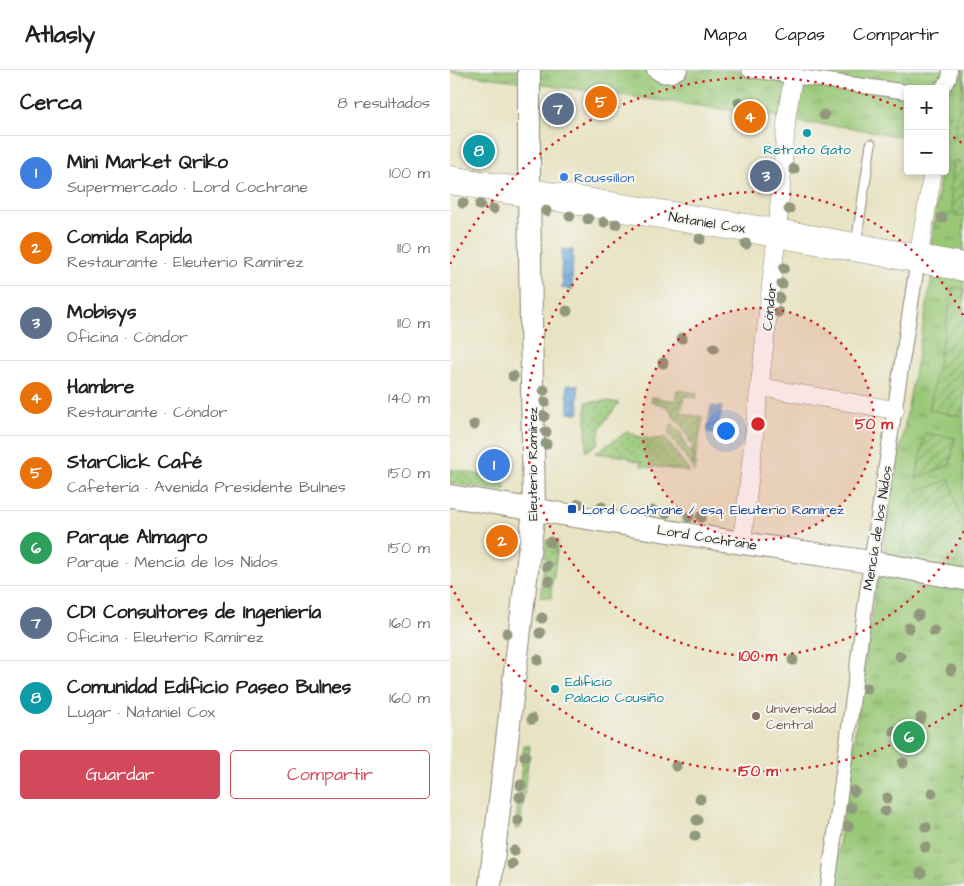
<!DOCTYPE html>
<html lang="es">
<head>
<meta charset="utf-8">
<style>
	:root { --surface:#fff; --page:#f2f2f2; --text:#202124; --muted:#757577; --line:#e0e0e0; --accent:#d1495b }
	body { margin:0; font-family:"Architects Daughter",sans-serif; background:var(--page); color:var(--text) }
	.controls { position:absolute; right:15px; top:15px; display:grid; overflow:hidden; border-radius:5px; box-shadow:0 2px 8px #0003 }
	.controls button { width:45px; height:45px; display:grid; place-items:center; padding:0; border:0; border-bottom:1px solid var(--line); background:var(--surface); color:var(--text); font:25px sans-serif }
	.you { position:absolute; left:275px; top:360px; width:18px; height:18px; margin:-12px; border:4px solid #fff; border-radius:50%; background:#1a73e8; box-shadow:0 0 0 8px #1a73e833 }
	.badge { display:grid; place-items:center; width:32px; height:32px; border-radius:50%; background:var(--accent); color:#fff; font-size:16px; font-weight:700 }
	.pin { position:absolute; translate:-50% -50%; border:2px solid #fff; box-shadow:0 1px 5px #0006 }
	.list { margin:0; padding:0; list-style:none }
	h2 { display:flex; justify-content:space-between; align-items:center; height:65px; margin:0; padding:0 20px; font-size:21px }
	h2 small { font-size:16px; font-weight:400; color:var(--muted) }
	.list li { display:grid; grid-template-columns:32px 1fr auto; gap:15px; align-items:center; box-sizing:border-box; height:75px; padding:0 20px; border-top:1px solid var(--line) }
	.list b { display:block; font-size:19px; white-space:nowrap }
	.list p { margin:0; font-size:16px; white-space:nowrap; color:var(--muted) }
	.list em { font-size:16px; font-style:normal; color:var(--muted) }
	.actions { display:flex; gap:10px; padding:15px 20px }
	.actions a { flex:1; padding:11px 0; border:1px solid var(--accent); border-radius:5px; text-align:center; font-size:18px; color:var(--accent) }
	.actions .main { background:var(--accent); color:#fff }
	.map { position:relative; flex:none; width:514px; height:816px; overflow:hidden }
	header { display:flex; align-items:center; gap:30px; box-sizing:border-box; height:70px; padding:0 25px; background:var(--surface); border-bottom:1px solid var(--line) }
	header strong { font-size:24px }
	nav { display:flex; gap:28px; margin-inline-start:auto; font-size:18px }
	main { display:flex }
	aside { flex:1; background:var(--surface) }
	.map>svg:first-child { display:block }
</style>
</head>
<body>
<header>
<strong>Atlasly</strong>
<nav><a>Mapa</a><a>Capas</a><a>Compartir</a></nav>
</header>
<main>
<aside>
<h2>Cerca<small>8 resultados</small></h2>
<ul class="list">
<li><span class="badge" style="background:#3f7fe0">1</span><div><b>Mini Market Qriko</b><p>Supermercado · Lord Cochrane</p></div><em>100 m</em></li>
<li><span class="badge" style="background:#e8710a">2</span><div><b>Comida Rapida</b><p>Restaurante · Eleuterio Ramírez</p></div><em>110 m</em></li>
<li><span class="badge" style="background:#5c6f8a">3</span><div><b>Mobisys</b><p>Oficina · Cóndor</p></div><em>110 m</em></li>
<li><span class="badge" style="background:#e8710a">4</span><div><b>Hambre</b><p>Restaurante · Cóndor</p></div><em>140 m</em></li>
<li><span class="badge" style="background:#e8710a">5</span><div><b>StarClick Café</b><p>Cafetería · Avenida Presidente Bulnes</p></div><em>150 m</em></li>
<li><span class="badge" style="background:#2e9e5b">6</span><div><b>Parque Almagro</b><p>Parque · Mencía de los Nidos</p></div><em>150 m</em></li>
<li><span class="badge" style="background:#5c6f8a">7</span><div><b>CDI Consultores de Ingeniería</b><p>Oficina · Eleuterio Ramírez</p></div><em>160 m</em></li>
<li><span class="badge" style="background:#0f9aa8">8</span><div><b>Comunidad Edificio Paseo Bulnes</b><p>Lugar · Nataniel Cox</p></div><em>160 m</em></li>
</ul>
<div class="actions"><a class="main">Guardar</a><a>Compartir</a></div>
</aside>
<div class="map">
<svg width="514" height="816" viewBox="0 0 514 816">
	<defs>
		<pattern id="grass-dots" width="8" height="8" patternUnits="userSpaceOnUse" patternTransform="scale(1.25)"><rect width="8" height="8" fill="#98c776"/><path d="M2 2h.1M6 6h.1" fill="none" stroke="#7ca261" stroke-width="1.8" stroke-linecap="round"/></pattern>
		<pattern id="park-tufts" width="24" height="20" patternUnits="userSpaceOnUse" patternTransform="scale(1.25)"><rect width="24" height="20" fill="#98c776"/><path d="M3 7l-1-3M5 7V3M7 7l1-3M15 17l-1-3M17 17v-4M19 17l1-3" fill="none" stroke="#7ca261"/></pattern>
		<pattern id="garden-furrows" width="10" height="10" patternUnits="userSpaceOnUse" patternTransform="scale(1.25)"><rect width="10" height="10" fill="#98c776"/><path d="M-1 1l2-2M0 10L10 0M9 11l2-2" fill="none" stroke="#7ca261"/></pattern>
		<pattern id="water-waves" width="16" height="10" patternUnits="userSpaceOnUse" patternTransform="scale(1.25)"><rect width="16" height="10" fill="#61a2d4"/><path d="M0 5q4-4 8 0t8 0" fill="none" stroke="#5084ac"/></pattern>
	</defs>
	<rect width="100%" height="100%" fill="#f6f6f2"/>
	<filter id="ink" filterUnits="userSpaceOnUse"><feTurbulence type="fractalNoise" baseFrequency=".02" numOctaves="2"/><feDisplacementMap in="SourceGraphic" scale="10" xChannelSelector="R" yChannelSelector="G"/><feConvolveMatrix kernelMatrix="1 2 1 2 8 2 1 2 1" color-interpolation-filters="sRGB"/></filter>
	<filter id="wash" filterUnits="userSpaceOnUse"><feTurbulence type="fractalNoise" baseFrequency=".0096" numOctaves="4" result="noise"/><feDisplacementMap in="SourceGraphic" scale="20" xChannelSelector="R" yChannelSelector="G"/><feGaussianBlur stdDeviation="1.12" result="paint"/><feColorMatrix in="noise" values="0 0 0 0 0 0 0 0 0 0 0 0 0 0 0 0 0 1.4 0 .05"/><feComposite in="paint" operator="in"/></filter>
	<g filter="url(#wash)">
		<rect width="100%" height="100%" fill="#e8e3c3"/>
		<path fill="url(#grass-dots)" stroke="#627950" d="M157,331L169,333L150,358L148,373L136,382V332Z
			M222,353L231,362L237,379L243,382L242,385H244L242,396L218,363Z
			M178,361C187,368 204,371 215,367L240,402L203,396L202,398L191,396V392L179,389V387L145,383Z
			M0,399L37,406L55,415V419L52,421L0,413Z
			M97,470L108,471L104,506L102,512L101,528L90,527Z
			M74,675L80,676L70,759H65Z"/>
		<path fill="url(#park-tufts)" stroke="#627950" d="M0,0H514V189L482,178L481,173L491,101H495V19H458V68L397,57L354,53L323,46L0,2Z
			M485,204H514V502L438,485L435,481L433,472L481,213L482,208Z
			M433,505L514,518V816H383L426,517L429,508Z"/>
		<path fill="url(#garden-furrows)" stroke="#627950" d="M514,6V62L510,64L504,69Z
			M508,90L514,103V144L507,147L502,136L500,121L503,91Z
			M503,217L514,219V335L510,346L479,340Z
			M227,320L247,323L246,328L234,326L231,343L253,347L245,392L246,393L245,402L242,399L244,385H242L243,377C238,370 237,362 232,356C230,352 225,350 223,347C223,346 223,345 222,343C218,335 210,334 201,332L202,327L225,331Z
			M475,363L505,368L500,395L466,409Z
			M500,409L508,440L514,451V471L510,480L506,493L451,482L463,423Z"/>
		<path fill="url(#water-waves)" stroke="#466680" d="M112,179L123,180L122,220L112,218L113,209L111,208Z
			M117,315H128L129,343H118Z
			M261,336L272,337L267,364L257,362Z"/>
	</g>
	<g filter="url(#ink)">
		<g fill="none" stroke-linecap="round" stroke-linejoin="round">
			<defs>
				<path id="service" d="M406,174L421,74"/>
				<path id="pedestrian" d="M204,0C212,8 222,7 230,0
					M299,0L458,22
					M491,19L499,9L500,0
					M378,816L421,492L468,189"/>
				<path id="minor" d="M468,189L483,101
					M310,317L445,340
					M292,473L327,163L337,44L344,0"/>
				<path id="tertiary" d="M0,426L292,473L421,492L514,509
					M40,816L84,440L79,123V0"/>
				<path id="primary" d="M0,110L327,163L514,197"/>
			</defs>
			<use href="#service" stroke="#8a8777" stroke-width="11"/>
			<use href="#pedestrian" stroke="#8a8777" stroke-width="16"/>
			<use href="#minor" stroke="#8a8777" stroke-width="19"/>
			<use href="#tertiary" stroke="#8a8777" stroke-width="24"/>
			<use href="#primary" stroke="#8a8777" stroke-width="29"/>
			<use href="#service" stroke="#fff" stroke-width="9"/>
			<use href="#pedestrian" stroke="#fff" stroke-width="14"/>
			<use href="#minor" stroke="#fff" stroke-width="18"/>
			<use href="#tertiary" stroke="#fff" stroke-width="22"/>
			<use href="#primary" stroke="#fff" stroke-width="28"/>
		</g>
		<g fill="#92987c">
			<circle cx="289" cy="32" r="5.5"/>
			<circle cx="374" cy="45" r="5.5"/>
			<circle cx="344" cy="99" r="5.5"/>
			<circle cx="13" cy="133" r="5.5"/>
			<circle cx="30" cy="135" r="5.5"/>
			<circle cx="43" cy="139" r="5.5"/>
			<circle cx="339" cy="139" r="5.5"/>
			<circle cx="96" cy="141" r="5.5"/>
			<circle cx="120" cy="146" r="5.5"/>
			<circle cx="492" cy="148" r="5.5"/>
			<circle cx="138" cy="149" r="5.5"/>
			<circle cx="154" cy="152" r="5.5"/>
			<circle cx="166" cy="154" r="5.5"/>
			<circle cx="250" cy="169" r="5.5"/>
			<circle cx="296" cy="174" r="5.5"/>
			<circle cx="334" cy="198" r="5.5"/>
			<circle cx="332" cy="214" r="5.5"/>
			<circle cx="329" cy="228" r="5.5"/>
			<circle cx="117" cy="241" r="5.5"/>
			<circle cx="328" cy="242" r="5.5"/>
			<circle cx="232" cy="268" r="5.5"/>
			<circle cx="264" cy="278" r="5.5"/>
			<circle cx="213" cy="293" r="5.5"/>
			<circle cx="63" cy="306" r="5.5"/>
			<circle cx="94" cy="320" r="5.5"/>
			<circle cx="95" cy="332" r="5.5"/>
			<circle cx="94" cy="346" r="5.5"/>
			<circle cx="24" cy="355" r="5.5"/>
			<circle cx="96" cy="362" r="5.5"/>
			<circle cx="96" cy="374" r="5.5"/>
			<circle cx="129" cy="434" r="5.5"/>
			<circle cx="152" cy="437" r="5.5"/>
			<circle cx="203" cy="441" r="5.5"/>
			<circle cx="216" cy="443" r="5.5"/>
			<circle cx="239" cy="447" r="5.5"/>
			<circle cx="251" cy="447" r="5.5"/>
			<circle cx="100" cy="472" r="5.5"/>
			<circle cx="97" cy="496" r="5.5"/>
			<circle cx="99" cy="511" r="5.5"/>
			<circle cx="468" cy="545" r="5.5"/>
			<circle cx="92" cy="548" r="5.5"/>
			<circle cx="459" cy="558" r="5.5"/>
			<circle cx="484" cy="561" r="5.5"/>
			<circle cx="57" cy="563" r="5.5"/>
			<circle cx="90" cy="563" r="5.5"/>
			<circle cx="450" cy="586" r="5.5"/>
			<circle cx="88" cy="590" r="5.5"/>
			<circle cx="343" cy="590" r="5.5"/>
			<circle cx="501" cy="600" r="5.5"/>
			<circle cx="417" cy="618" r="5.5"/>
			<circle cx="471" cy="648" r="5.5"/>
			<circle cx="82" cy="649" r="5.5"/>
			<circle cx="444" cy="661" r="5.5"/>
			<circle cx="75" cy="686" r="5.5"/>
			<circle cx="453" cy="693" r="5.5"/>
			<circle cx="226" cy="696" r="5.5"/>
			<circle cx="71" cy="715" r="5.5"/>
			<circle cx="404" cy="721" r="5.5"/>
			<circle cx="482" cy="723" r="5.5"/>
			<circle cx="70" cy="727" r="5.5"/>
			<circle cx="437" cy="728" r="5.5"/>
			<circle cx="250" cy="729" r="5.5"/>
			<circle cx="401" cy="738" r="5.5"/>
			<circle cx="435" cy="741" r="5.5"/>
			<circle cx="68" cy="750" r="5.5"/>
			<circle cx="247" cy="750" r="5.5"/>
			<circle cx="398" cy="756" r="5.5"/>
			<circle cx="476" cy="757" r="5.5"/>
			<circle cx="245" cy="766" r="5.5"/>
			<circle cx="475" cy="777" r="5.5"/>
			<circle cx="64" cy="781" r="5.5"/>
			<circle cx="62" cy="794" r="5.5"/>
			<circle cx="471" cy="803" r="5.5"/>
		</g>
	</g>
	<circle cx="308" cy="354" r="116" fill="#d62828" fill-opacity=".12"/>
	<g fill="none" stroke="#d62828" stroke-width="2.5" stroke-dasharray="2.5 5">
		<circle cx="308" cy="354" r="116"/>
		<path d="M514 461A232 232 0 1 1 514 247"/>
		<path d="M512 635A347 347 0 0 1 0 514M0 194A347 347 0 0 1 457 41M497 63A347 347 0 0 1 512 73"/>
	</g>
	<g fill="#0f9aa8" stroke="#f6f6f2" stroke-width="2">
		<circle cx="357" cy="63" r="5"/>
		<circle cx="105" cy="619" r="5"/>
	</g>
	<circle fill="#3f7fe0" stroke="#f6f6f2" stroke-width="2" cx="114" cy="107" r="5"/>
	<rect fill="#1a4fb4" stroke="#f6f6f2" stroke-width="2" x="117" y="434" width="10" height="10" rx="2.5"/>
	<circle fill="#8d6e63" stroke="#f6f6f2" stroke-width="2" cx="306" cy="646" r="5"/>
	<g text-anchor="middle" stroke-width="4" stroke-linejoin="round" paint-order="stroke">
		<g font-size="14" fill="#0d838f" stroke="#f6f6f2">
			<text x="357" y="84">Retrato Gato</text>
			<text x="115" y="616" text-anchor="start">Edificio<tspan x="115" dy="16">Palacio Cousiño</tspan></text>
		</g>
		<g font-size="14" fill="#366cbe" stroke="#f6f6f2" text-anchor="start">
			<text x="124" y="112">Roussillon</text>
		</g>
		<g font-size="14" fill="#2b2b2b" stroke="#f6f6f2">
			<text transform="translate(257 152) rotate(9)" y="5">Nataniel Cox</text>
			<text transform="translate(319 237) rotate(-84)" y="5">Cóndor</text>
			<text transform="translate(82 394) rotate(-90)" y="5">Eleuterio Ramírez</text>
			<text transform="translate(427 458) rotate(-81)" y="5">Mencía de los Nidos</text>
			<text transform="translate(257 467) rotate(9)" y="5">Lord Cochrane</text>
		</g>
		<g font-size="14" fill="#164399" stroke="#f6f6f2" text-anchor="start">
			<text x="132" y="444">Lord Cochrane / esq. Eleuterio Ramírez</text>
		</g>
		<g font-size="14" fill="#785e54" stroke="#f6f6f2" text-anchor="start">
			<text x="316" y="643">Universidad<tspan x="316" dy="16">Central</tspan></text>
		</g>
	</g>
	<circle cx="308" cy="354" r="8" fill="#d62828" stroke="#f6f6f2" stroke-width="2.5"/>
	<g font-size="15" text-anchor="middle" font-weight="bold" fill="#d62828" stroke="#f6f6f2" stroke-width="4" stroke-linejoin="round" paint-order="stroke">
		<text x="424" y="359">50 m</text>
		<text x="308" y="591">100 m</text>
		<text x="308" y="706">150 m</text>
	</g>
</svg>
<div class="controls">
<button>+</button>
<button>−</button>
</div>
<div class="you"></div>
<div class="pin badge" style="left:44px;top:395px;background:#3f7fe0">1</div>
<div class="pin badge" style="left:52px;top:471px;background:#e8710a">2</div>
<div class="pin badge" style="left:316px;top:106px;background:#5c6f8a">3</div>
<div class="pin badge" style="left:300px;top:47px;background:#e8710a">4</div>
<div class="pin badge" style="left:151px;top:32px;background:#e8710a">5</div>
<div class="pin badge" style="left:459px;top:667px;background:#2e9e5b">6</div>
<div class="pin badge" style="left:108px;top:39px;background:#5c6f8a">7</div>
<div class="pin badge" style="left:29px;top:81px;background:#0f9aa8">8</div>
</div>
</main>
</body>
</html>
